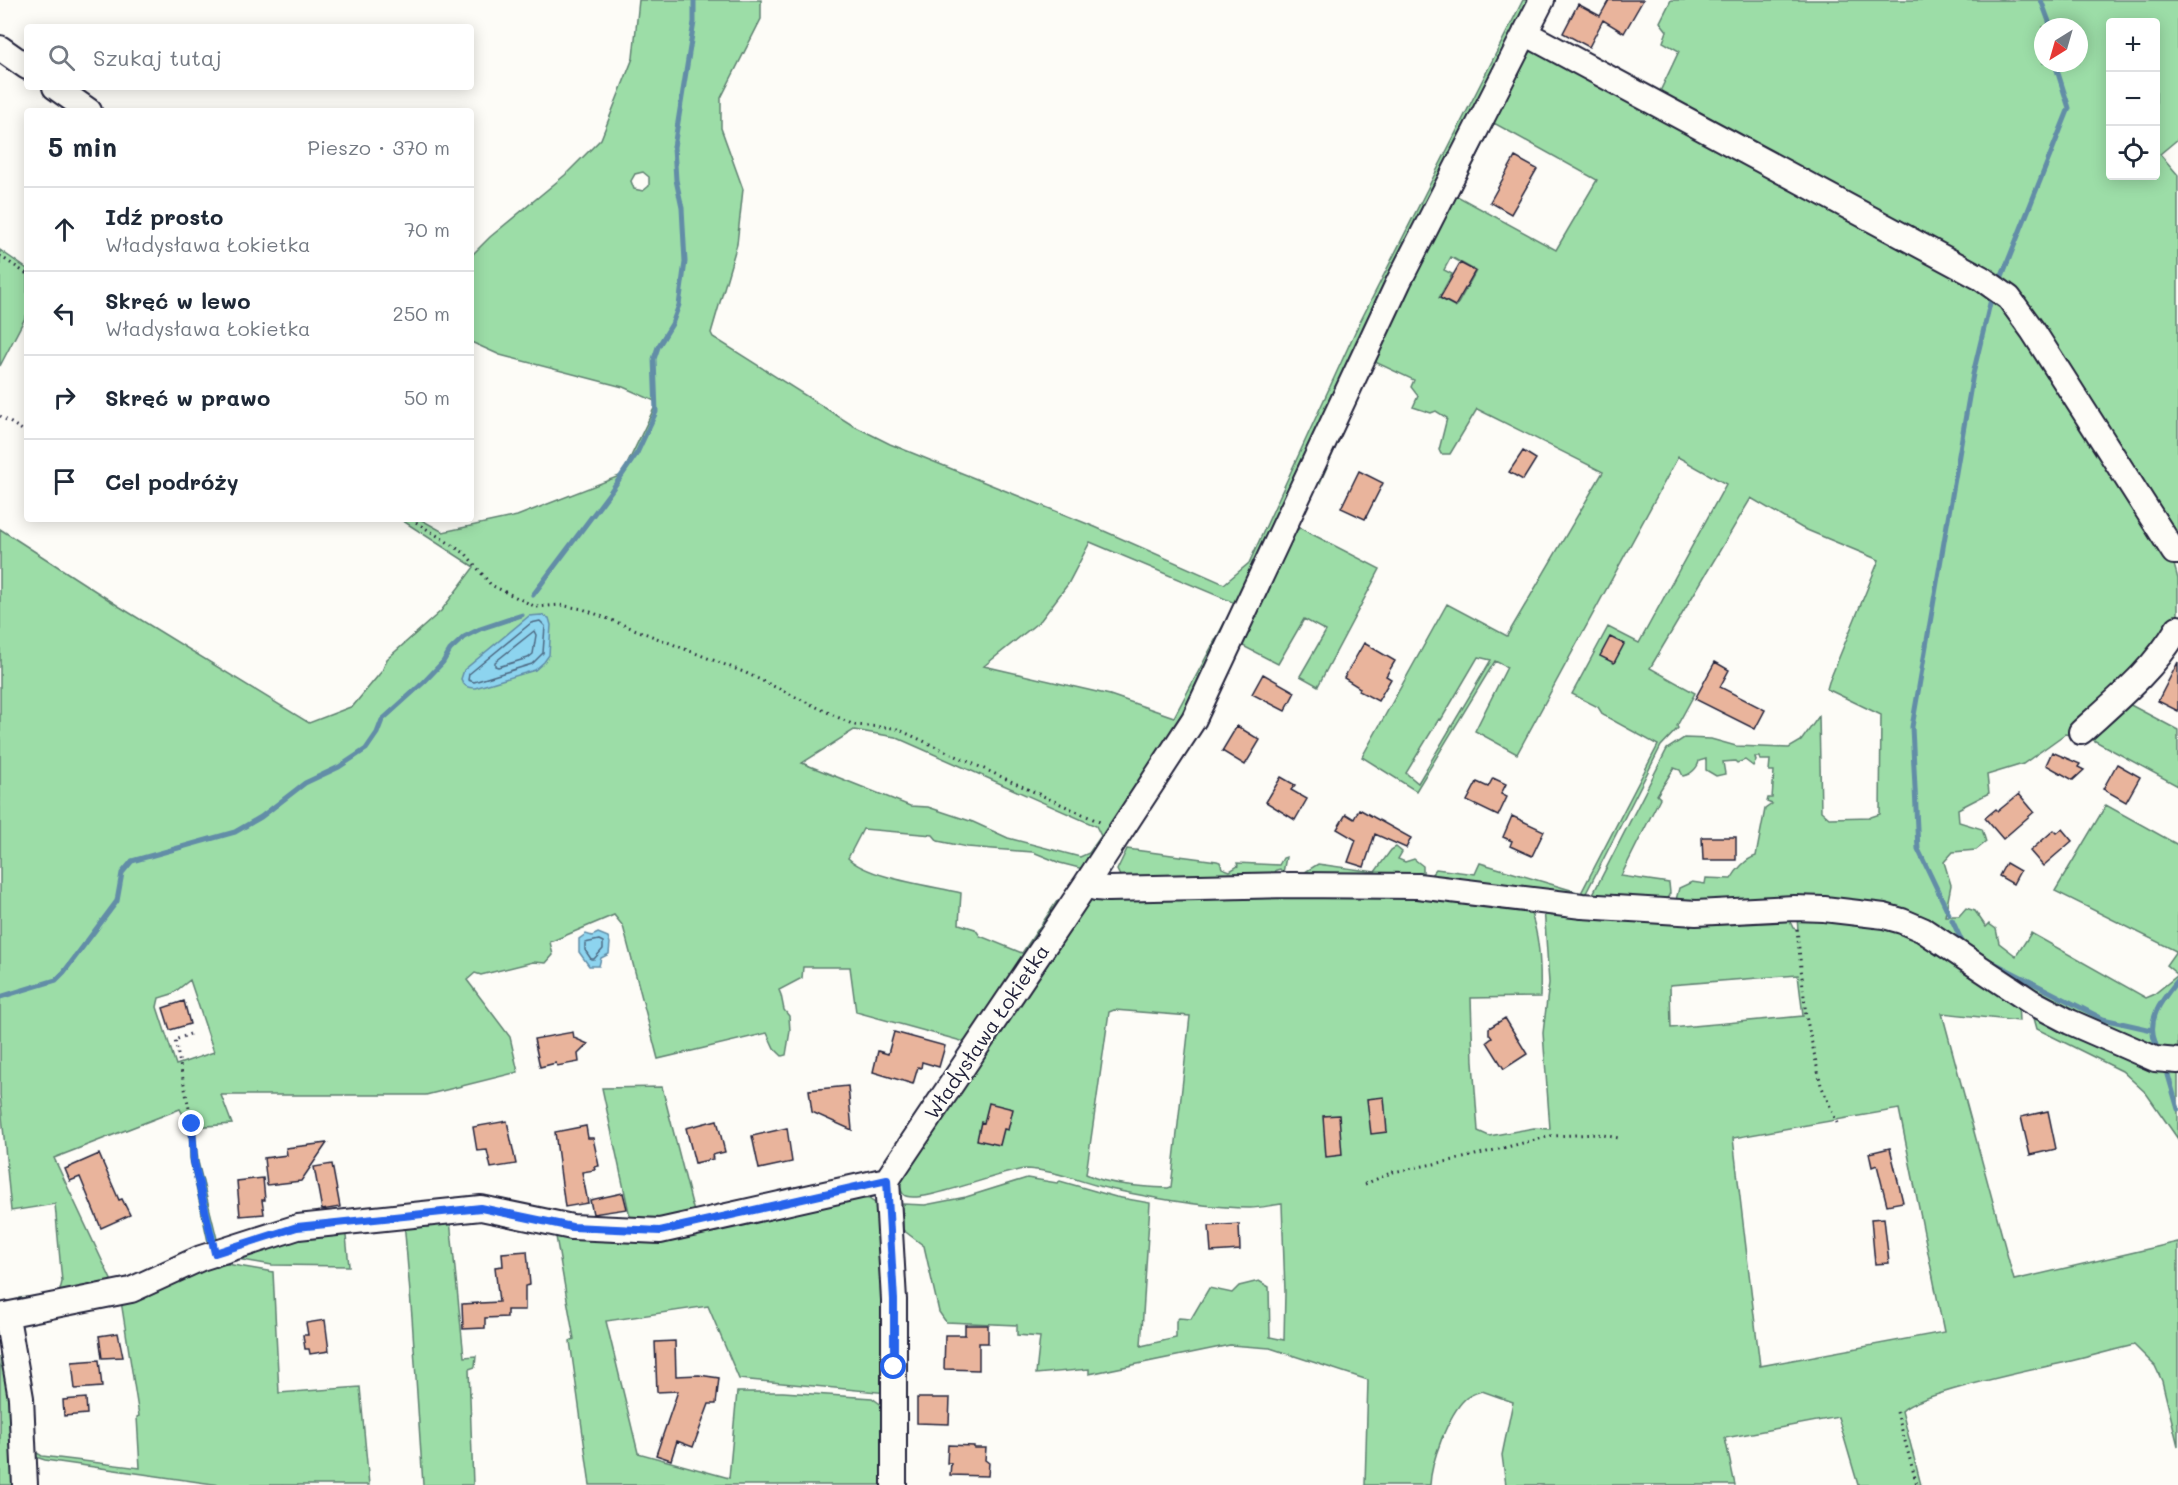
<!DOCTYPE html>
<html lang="pl">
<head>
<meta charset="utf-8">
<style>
	:root { --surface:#fff; --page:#f2f2f3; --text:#1f2937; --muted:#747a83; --line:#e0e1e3 }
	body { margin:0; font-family:Mali,sans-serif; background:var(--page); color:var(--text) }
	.controls { position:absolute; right:18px; top:18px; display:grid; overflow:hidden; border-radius:6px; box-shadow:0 3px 15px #0003 }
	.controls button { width:54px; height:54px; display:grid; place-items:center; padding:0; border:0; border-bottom:2px solid var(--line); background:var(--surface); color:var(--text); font:30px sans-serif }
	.compass { position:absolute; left:2034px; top:18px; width:54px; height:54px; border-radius:50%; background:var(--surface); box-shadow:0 3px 15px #0003; rotate:217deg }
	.stop { position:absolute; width:18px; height:18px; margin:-14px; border:4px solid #2563eb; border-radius:50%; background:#fff }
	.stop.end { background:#2563eb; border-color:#fff; box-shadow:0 2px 6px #0008 }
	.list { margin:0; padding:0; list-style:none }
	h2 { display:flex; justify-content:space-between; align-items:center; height:78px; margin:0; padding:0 24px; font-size:26px }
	h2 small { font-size:20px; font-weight:400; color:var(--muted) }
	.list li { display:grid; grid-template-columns:39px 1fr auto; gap:18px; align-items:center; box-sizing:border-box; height:84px; padding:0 24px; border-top:2px solid var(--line) }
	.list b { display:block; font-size:22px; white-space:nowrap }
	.list p { margin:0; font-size:20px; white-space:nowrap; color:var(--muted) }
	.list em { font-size:20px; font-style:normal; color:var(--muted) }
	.icon { flex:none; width:33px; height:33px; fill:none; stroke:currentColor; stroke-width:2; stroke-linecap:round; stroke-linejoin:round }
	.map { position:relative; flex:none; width:2178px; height:1485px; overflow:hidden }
	.search { position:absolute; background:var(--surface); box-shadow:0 3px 15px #0003; left:24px; top:24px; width:450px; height:66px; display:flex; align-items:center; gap:15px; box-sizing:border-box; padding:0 21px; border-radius:6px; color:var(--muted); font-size:22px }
	.panel { position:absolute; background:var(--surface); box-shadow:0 3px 15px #0003; left:24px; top:108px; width:450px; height:414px; border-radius:6px }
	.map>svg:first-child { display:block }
</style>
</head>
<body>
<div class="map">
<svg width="2178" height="1485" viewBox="0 0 2178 1485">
	<rect width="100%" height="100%" fill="#fdfcf7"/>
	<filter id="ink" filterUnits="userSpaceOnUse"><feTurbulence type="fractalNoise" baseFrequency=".0167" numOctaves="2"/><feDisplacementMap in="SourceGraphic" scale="12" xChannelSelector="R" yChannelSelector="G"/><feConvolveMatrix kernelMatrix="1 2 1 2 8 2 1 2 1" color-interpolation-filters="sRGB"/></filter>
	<g filter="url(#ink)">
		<path fill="#9cdda7" stroke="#5f8071" stroke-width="1.5" fill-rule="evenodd" d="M639,0H761V19L721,98V128L743,189L737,244L711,333L713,337L852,425L890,444L1095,527L1224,584L1249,563L1356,330L1523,0H1535L1183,723L1083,869L1060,863L1033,852L967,847L938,841L933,835L863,829L848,858C868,878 932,886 961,893L959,924L975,929L980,936L1022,953L1057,901L1063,906L962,1048L965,1042L856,1012L850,967H803L802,978L779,990L781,995L784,1010L789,1016L790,1031L786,1055L782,1056L774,1048L767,1033L658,1059L623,926L614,915L550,942L553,955L546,963L533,962L481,975L475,973L467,980L510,1037L518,1072L426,1095H221L232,1124L194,1127L198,1162L219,1247L210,1251L190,1158V1128L180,1109L54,1158L114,1286L19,1309V1298L59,1294L62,1282L55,1204L11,1211L0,1095V529L120,607L309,723L353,706L382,671L387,659L441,611L474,567L400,519H420L443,532L517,516L622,475L657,402L623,387L500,355L471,342V256L490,237L565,175L601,139L633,58ZM643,172L649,177V186L643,191L634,189L631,181L635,174ZM1090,542L1235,603L1174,717L1110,695L984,666L1041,620L1068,584ZM854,730L895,737L1096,826L1101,836L1089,853L1080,857L1008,838L973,822L928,807L910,806L802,763ZM190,980L214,1052L176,1065L157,1007L159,998L172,994Z
			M1671,0H2178V139L2160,154L2178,175V543L2012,297L1656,100L1679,51L1663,42L1667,31L1660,22ZM2110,22H2156V176H2110ZM2043,27H2079V63H2043Z
			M1534,49L2007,302L2172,557L2178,579V623L2070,735L2065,734L2023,764L1987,775L1989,793L1958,809L1959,822L1982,829L1986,842L1976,850L1953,852L1944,862L1951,885L1945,916H1959L1966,908L1975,911L1986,927L1989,924L1996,929L1999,943L2016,956L2031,933L2146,998L2153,995L2178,975L2166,965L2176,951L2055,891L2106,805L2178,845V1059L2094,1028L1918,922L1693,903L1676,900L1679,888L1692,882L1705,884L1706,878L1731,879C1736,870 1746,859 1756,856L1765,809L1772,804L1767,802L1768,798H1772L1774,771H1769L1770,760H1760L1759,757H1755L1756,761L1753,766L1745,760L1737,763L1735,761L1723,762L1725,774L1716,776L1706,770V759L1699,761C1698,768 1690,775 1683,776L1680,770L1674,768L1657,795L1660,798L1621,876L1669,883L1670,893L1665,902L1598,897L1593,894L1667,749L1684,738L1711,739L1736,746L1789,748L1801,741L1819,716L1821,811L1829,818L1871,817L1880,814L1881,715L1827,689L1829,682L1879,560L1802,528L1751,498L1650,668L1695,693L1677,726L1678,728L1661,746L1582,901L1430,876L1436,869L1475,874L1480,863L1581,893L1658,745L1603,715L1598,707L1572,694L1608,627L1639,643L1726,484L1678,457L1517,754L1475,731L1507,667L1495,661L1416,791L1362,757L1447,604L1507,636L1603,472L1477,409L1450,454H1441L1439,450L1447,418L1436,411L1431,413L1413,407L1418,396L1411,387L1414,380L1373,361L1320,483L1314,479L1455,182L1462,186L1457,196L1556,250L1597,180L1494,123L1468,175L1460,171L1522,56ZM1451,257L1476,271L1456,307L1439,298L1452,274L1444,270ZM1478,657L1491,660L1418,783L1406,773L1439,719L1441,720Z
			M0,250L27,269V314L0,366Z
			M1300,528L1380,569L1318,686L1300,676L1326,631L1304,619L1278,664L1241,645L1296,531Z
			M2123,701L2178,730V786L2086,736Z
			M1396,847L1402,852L1398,859L1405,862L1414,859L1423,866V873L1413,880L1300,875L1318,864L1375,872L1391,850Z
			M1127,849L1217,861L1220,862L1222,868L1230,871L1238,866L1237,863L1279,865L1283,858L1286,857L1283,873L1280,869L1276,870L1275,875L1123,882L1117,870Z
			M1377,889L1528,905C1540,934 1541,966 1540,997L1471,998L1473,1062L1478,1131L1489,1136L1534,1128L1550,1129L1543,1033L1549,983L1544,907L1787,915L1793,928L1798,930L1797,917L1898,926L2018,1004L2019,1021L1942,1013L2014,1280L2178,1242V1446L2162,1381L2155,1366L2134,1345C2113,1350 2092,1356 2071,1361C2041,1368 1918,1393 1902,1411L1921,1485H1858L1838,1417L1725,1438L1735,1485H1506L1502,1455L1513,1402L1482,1391C1476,1393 1469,1395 1465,1399C1448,1415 1431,1462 1430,1485H1365L1368,1380L1270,1348L1230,1345L1089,1374V1369L1036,1374L1040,1337L1017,1335V1325L946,1322L939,1312L924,1246L903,1230V1204L925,1205L966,1197L1027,1178L1057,1183L1060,1181L1116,1197L1150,1203L1141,1346L1176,1338V1321L1179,1318L1191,1319L1209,1288L1232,1293L1239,1286L1259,1281L1269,1287L1270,1337L1284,1340L1285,1292L1282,1204C1271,1205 1261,1208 1250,1208C1208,1208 1152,1198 1110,1189C1083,1183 1055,1170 1026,1169C1006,1169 913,1208 903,1194C898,1187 902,1179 904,1172L1087,897ZM1798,975L1803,1016L1671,1028L1670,985ZM1114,1010L1190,1016L1171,1187L1168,1188C1144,1187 1107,1185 1086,1174L1109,1012ZM1899,1109L1944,1332L1760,1366L1733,1138Z
			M2039,1015L2178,1069V1139L2146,1093L2122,1071L2037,1029L2034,1018Z
			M662,1087L695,1216L632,1226L602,1088Z
			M859,1198L869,1199L878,1205L888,1393L739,1379L708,1306L606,1321L638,1453L729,1478L737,1392H783L872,1398L887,1409L882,1485H590L570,1341L574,1339L555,1231L713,1229L738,1226L739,1224Z
			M450,1220L464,1357L476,1356L475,1367L469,1369L473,1485H423L412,1317L404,1221Z
			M345,1226L349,1266L272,1265L231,1258Z
			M221,1263L273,1272L279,1393L360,1387L369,1485H220L45,1460L36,1457L27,1447L20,1355L15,1329L19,1322L45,1320L25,1322L19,1327L32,1450L42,1456L140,1468L137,1417L139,1416L121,1301Z
			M0,1328L3,1332L17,1485H0Z"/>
		<path fill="#8dd4ef" stroke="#628da7" stroke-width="1.5" d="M541,615L549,618L551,625L549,655L544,662L535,670L475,688C467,688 464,686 461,679L464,670L529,616Z
			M598,933L608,937L610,943L609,954L601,958L599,966H589L579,952V939L586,934L592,936Z"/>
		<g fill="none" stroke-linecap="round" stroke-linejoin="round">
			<path stroke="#4d6983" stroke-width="1.5" d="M540,621L545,626L543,653L532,664L474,682L468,680L469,674L531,623Z
				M534,631L536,635L533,654L528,658L498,667L495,666V662Z
				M599,940L603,942V949L594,959H591L585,950V943Z"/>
			<path stroke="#628da7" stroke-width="5" d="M2041,0L2051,27
				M2000,281L2069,108L2057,70V63
				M533,595L611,491L637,453L656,412L654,359L658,347L672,324L679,305L685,262L682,208L676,180L674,147L694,22V0
				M1949,914L1918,849L1912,727L1973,374L1992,295
				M1952,920L1964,946
				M1990,961L2103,1019L2152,1030
				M0,997L56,980L64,972L117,901L122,873L132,861L235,832L261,817L305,783L339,767L366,749L377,733L382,720L424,682L443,662L450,650L464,637L480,629L522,615
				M2156,1045C2145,1019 2162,1000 2178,980
				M2168,1075L2178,1109"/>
		</g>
		<path fill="#e9b49c" stroke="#22223b" stroke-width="1.5" d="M1609,0H1643L1624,33L1603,20L1589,47L1563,33L1578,4L1600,16Z
			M1515,157L1537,169L1511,214L1490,202Z
			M1460,263L1475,271L1455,306L1440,298Z
			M1523,451L1536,459L1523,480L1509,472Z
			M1359,471L1383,483L1365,519L1341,508Z
			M1610,637L1624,644L1614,663L1600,656Z
			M1364,643L1395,661L1386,676L1391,679L1378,701L1359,691L1360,688L1344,678Z
			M1715,662L1729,670L1720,687L1765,710L1755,729L1695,699Z
			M2178,662V711L2158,701Z
			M1263,674L1295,692L1285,711L1252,694Z
			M1237,726L1260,740L1245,765L1222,751Z
			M2052,752L2080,764L2078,767L2084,770L2073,780L2046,765Z
			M2117,764L2140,777L2126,802L2103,789Z
			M1281,777L1295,785L1291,790L1307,799L1295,820L1266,802Z
			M1493,778L1506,784L1501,794L1507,797L1498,816L1467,801L1477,782L1488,787Z
			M2019,794L2034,812L2003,839L1985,818L1996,809L1998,811Z
			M1359,809L1411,838L1406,848L1375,834L1364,867L1348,862L1356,840L1337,829L1346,814L1354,819Z
			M1512,816L1544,831L1532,856L1510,846L1512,841L1503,837Z
			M2062,829L2072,841L2043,866L2030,851L2054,830L2057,833Z
			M1702,837H1736V860H1703Z
			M2006,863L2020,871L2013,884L1999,876Z
			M184,1001L190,1024L170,1030L163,1008Z
			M1505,1018L1527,1054L1504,1069L1487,1042L1492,1038L1489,1034V1028Z
			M573,1032L574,1038L588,1044L578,1054L579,1062L557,1066L556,1063L540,1067L534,1039Z
			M894,1032L945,1046L939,1067L922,1062L921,1068L918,1067L913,1084L873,1072L878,1051L888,1054Z
			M848,1086L852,1130L812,1112L809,1090Z
			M1384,1097L1387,1132L1371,1134L1367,1099Z
			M989,1103L1013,1109L1008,1130L1004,1129L1000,1145L977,1140L981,1122L984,1123Z
			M2048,1111L2056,1149L2030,1155L2021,1117Z
			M1339,1115L1342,1155L1326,1157L1323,1116Z
			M717,1120L725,1152L712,1155L713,1159L695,1163L686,1128Z
			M507,1121L516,1164L491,1168L487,1150L477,1151L473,1127Z
			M586,1126L588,1138H593L599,1166L594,1167L595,1170L582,1172L588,1203L565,1207L555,1132Z
			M787,1128L792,1162L759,1169L752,1136Z
			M327,1143L301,1181L267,1185L264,1158L287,1155L286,1148Z
			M1890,1148L1903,1202L1887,1205L1877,1165L1872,1167L1869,1153Z
			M99,1154L119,1200L122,1199L130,1215L101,1228L80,1177L70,1181L65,1169Z
			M332,1164L340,1207L322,1210L314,1167Z
			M263,1178L265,1200H262L264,1214L240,1216L237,1181Z
			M623,1193L627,1209L593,1214L590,1200Z
			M1884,1218L1889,1263L1875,1264L1871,1219Z
			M1239,1224L1240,1250L1211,1252L1209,1226Z
			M527,1251L530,1285L525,1286V1310H507V1317L485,1318V1328L463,1329L462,1304L499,1302L495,1267L503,1266L502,1253Z
			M325,1320L329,1351L310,1354L309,1349H305L303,1335H308L306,1323Z
			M965,1325H988V1343H979V1370L944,1369L945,1335H965Z
			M118,1333L123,1357L102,1358L99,1336Z
			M675,1341L676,1376L699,1375L719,1378L716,1404H709L693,1447L677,1441L671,1460L656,1455L678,1391L657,1392L655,1342Z
			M99,1360L102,1387L75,1389L72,1362Z
			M86,1398L87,1414L64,1416L63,1400Z
			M917,1398H950L949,1424L917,1423Z
			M948,1445L974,1446V1448H986L985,1460L989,1463L988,1476L950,1475L951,1463H947Z"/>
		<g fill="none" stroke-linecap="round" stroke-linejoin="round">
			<defs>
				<path id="minor" d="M1525,33L1981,278L2009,298L2033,331L2174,552H2178
					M0,48L27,67
					M55,87L89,111
					M2081,732C2116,700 2154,670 2178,628
					M1086,884L1096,888L1108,889L1291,885L1418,886L1582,906L1696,913L1794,908L1824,909L1884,916L1902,921L1923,930L2030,1001L2070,1022L2155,1059L2178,1061
					M0,1316L131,1290L201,1258L298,1227L481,1208L572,1227L660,1231L887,1180
					M7,1317L21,1398L25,1485
					M894,1485V1300L887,1180L1086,884L1194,719L1399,281L1542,0"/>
			</defs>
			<use href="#minor" stroke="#22223b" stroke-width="28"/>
			<path stroke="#22223b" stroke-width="3" stroke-dasharray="1.5 4.5" stroke-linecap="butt" d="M0,256L27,274
				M0,416L27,433
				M411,519L466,554L491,585L536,607L560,605L583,609L746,673L854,725L895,728L1102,823
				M1797,929L1806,1016L1821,1085L1837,1123
				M190,1034L175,1040L192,1123L194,1162L211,1234
				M1365,1184L1393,1172L1459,1159L1551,1136L1597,1134L1619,1138
				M1897,1412L1917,1485"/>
			<use href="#minor" stroke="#fdfcf7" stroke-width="24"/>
		</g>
	</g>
	<g fill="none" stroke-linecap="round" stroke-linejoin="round" filter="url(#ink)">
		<path stroke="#2563eb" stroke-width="8" d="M192,1124L194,1162L215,1253L297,1227L481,1208L572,1227L660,1231L887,1180L894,1300V1367"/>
	</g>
	<g text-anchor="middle" stroke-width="4.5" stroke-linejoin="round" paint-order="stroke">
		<g font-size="20" fill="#22223b" stroke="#fdfcf7">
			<text transform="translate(987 1032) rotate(-56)" y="7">Władysława Łokietka</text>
		</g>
	</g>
</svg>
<div class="controls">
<button>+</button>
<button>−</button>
<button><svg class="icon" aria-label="locate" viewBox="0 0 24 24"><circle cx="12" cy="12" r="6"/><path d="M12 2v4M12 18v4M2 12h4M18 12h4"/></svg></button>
</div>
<svg class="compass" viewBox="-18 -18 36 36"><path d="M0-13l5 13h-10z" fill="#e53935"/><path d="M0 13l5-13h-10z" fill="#747a83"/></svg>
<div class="stop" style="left:894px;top:1367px"></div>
<div class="stop end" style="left:192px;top:1124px"></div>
<div class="search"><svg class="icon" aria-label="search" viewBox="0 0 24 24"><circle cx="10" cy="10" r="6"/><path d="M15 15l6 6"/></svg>Szukaj tutaj</div>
<section class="panel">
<h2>5 min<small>Pieszo · 370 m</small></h2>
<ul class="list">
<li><svg class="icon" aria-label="ahead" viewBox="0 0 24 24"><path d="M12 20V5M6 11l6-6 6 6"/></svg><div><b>Idź prosto</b><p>Władysława Łokietka</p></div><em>70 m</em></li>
<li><svg class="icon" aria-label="left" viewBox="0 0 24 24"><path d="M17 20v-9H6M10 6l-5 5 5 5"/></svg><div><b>Skręć w lewo</b><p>Władysława Łokietka</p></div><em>250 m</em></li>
<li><svg class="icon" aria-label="right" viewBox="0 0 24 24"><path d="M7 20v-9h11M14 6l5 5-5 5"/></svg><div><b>Skręć w prawo</b></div><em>50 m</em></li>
<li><svg class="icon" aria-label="arrive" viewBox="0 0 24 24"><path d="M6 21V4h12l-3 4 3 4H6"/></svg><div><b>Cel podróży</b></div></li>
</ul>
</section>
</div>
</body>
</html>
